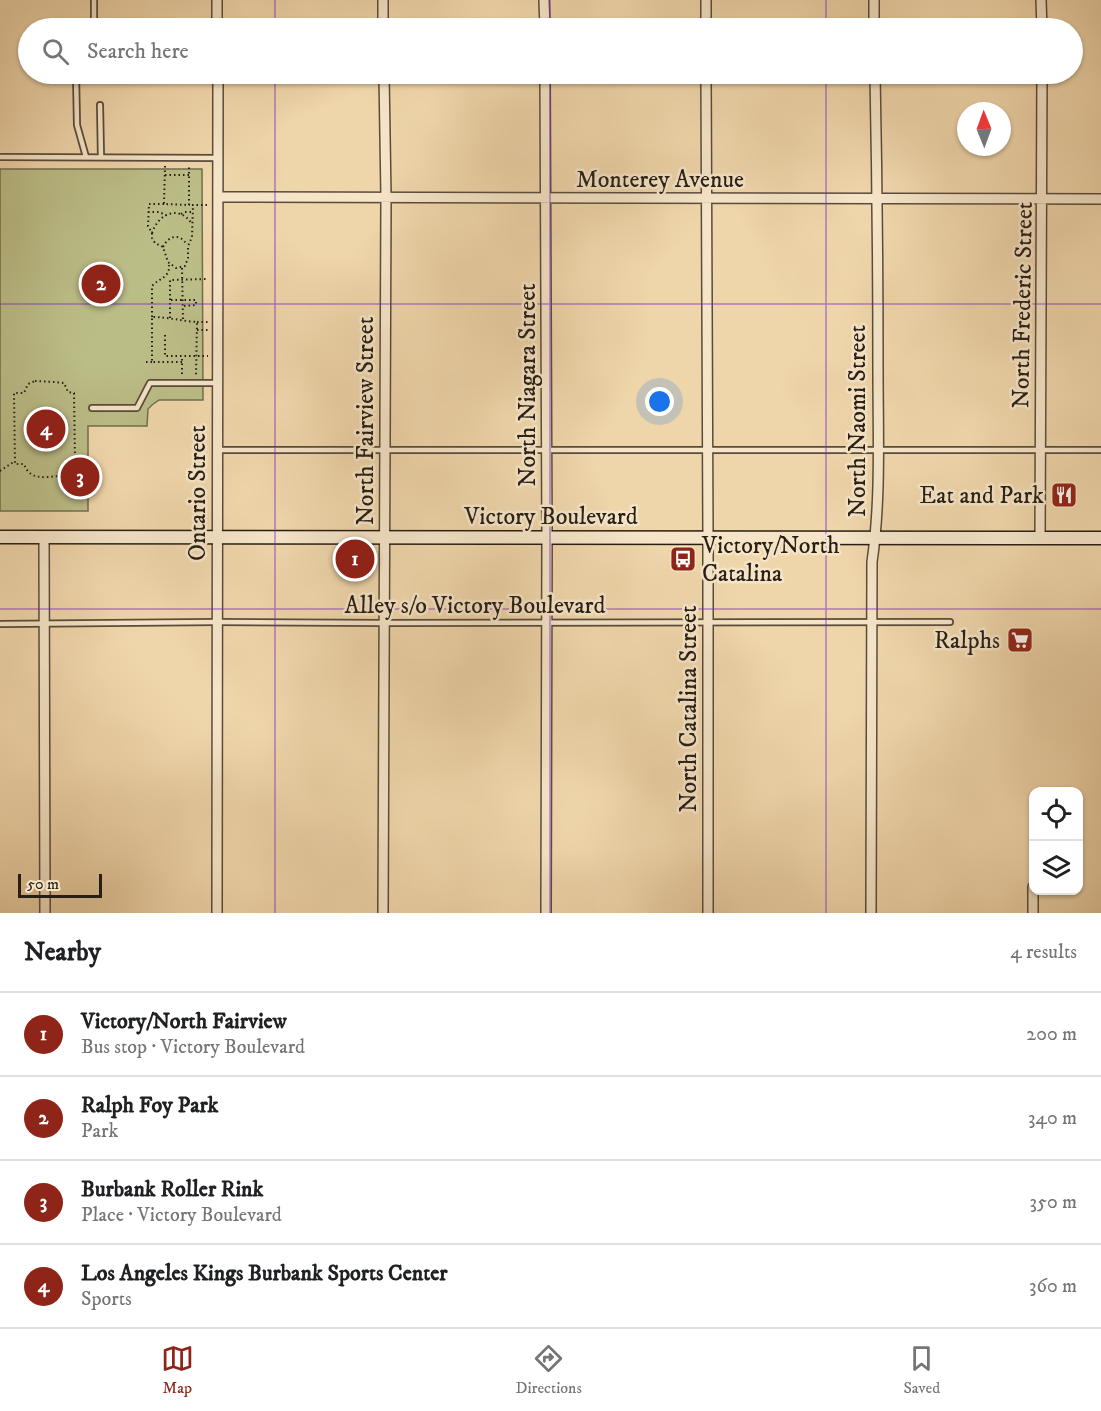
<!DOCTYPE html>
<html lang="en">
<head>
<meta charset="utf-8">
<style>
	:root { --surface:#fff; --page:#f2f2f2; --text:#202124; --muted:#757577; --line:#e0e0e0; --accent:#8f2418 }
	body { margin:0; font-family:"IM FELL DW Pica",serif; background:var(--page); color:var(--text) }
	.controls { position:absolute; right:18px; bottom:18px; display:grid; overflow:hidden; border-radius:12px; box-shadow:0 2px 4px #0004 }
	.controls button { width:54px; height:54px; display:grid; place-items:center; padding:0; border:0; border-bottom:2px solid var(--line); background:var(--surface); color:var(--text); font:30px sans-serif }
	.compass { position:absolute; left:957px; top:102px; width:54px; height:54px; border-radius:50%; background:var(--surface); box-shadow:0 2px 4px #0004; rotate:359deg }
	.scale { position:absolute; left:18px; bottom:15px; width:84px; box-sizing:border-box; padding-left:6px; border:3px solid #271e14; border-top:0; font-size:16px; line-height:21px; white-space:nowrap; color:#271e14; -webkit-text-stroke:4px #f5e4c8; paint-order:stroke }
	.you { position:absolute; left:660px; top:402px; width:21px; height:21px; margin:-15px; border:4px solid #fff; border-radius:50%; background:#1a73e8; box-shadow:0 0 0 9px #1a73e833 }
	.badge { display:grid; place-items:center; width:39px; height:39px; border-radius:50%; background:var(--accent); color:#fff; font-size:20px; font-weight:700 }
	.pin { position:absolute; translate:-50% -50%; border:3px solid #fff; box-shadow:0 2px 6px #0006 }
	.list { margin:0; padding:0; list-style:none }
	h2 { display:flex; justify-content:space-between; align-items:center; height:78px; margin:0; padding:0 24px; font-size:26px }
	h2 small { font-size:20px; font-weight:400; color:var(--muted) }
	.list li { display:grid; grid-template-columns:39px 1fr auto; gap:18px; align-items:center; box-sizing:border-box; height:84px; padding:0 24px; border-top:2px solid var(--line) }
	.list b { display:block; font-size:22px; white-space:nowrap }
	.list p { margin:0; font-size:20px; white-space:nowrap; color:var(--muted) }
	.list em { font-size:20px; font-style:normal; color:var(--muted) }
	.icon { flex:none; width:33px; height:33px; fill:none; stroke:currentColor; stroke-width:2; stroke-linecap:round; stroke-linejoin:round }
	.map { position:relative; flex:none; width:1101px; height:913px; overflow:hidden }
	.search { position:absolute; background:var(--surface); box-shadow:0 2px 4px #0004; left:18px; right:18px; top:18px; height:66px; display:flex; align-items:center; gap:15px; box-sizing:border-box; padding:0 21px; border-radius:33px; color:var(--muted); font-size:22px }
	.sheet { height:414px; background:var(--surface) }
	nav { display:flex; justify-content:space-around; align-items:center; box-sizing:border-box; height:84px; border-top:2px solid var(--line); background:var(--surface); font-size:16px; color:var(--muted) }
	nav a { display:grid; justify-items:center; gap:3px }
	nav .on { color:var(--accent) }
	.map>svg:first-child { display:block }
</style>
</head>
<body>
<div class="map">
<svg width="1101" height="913" viewBox="0 0 1101 913">
	<rect width="100%" height="100%" fill="#efd5aa"/>
	<filter id="stains"><feTurbulence type="fractalNoise" baseFrequency=".00333" numOctaves="4"/><feColorMatrix values="0 0 0 0 .2 0 0 0 0 .09 0 0 0 0 .02 0 0 0 .5 -.17"/></filter>
	<radialGradient id="worn" r=".72"><stop offset=".6" stop-color="#630" stop-opacity="0"/><stop offset="1" stop-color="#630" stop-opacity=".3"/></radialGradient>
	<path fill="#bbbd87" stroke="#716e4e" stroke-width="1.5" d="M0,169H202L203,400H159L152,405L148,409L147,426H88V511H0Z"/>
	<g fill="none" stroke-linecap="round" stroke-linejoin="round">
		<defs>
			<path id="lane" d="M94,0V28
				M76,74L77,125L86,157
				M100,105L101,157
				M0,157L218,158
				M92,408H137L150,383H217
				M218,450H1101
				M0,624L216,622L383,623L950,622"/>
			<path id="street" d="M217,0V28
				M383,0V28
				M544,0L545,28
				M706,0V28
				M874,0V28
				M1041,0L1042,28
				M545,74L547,537L546,913
				M706,74L708,538V913
				M219,197L1101,199
				M44,537L45,913
				M1040,537L1042,74
				M1033,887V913
				M217,913C216,633 219,353 218,74
				M383,913L386,197L384,74
				M871,913L872,562C881,499 878,434 878,370C878,271 877,173 875,74"/>
			<path id="secondary" d="M0,537L1101,538"/>
		</defs>
		<use href="#lane" stroke="#594c3a" stroke-width="8"/>
		<use href="#street" stroke="#594c3a" stroke-width="12"/>
		<use href="#secondary" stroke="#271e14" stroke-width="15"/>
		<path stroke="#271e14" stroke-width="2" stroke-dasharray="1.5 3" stroke-linecap="butt" d="M165,166L164,204L189,205V165
			M165,175H189
			M164,204H149L148,226L152,233V238L155,243L163,247L168,262L176,268L185,266L188,258V246L192,237L193,205
			M192,205H207
			M148,212H159L166,215
			M181,214L185,212H193
			M152,233C158,214 179,204 192,224
			M163,247C169,235 180,233 187,245
			M182,268L183,321
			M171,300H196V305L183,306
			M152,317V286C159,278 170,278 169,265
			M170,318V280L208,279
			M197,322H208
			M197,330H208
			M165,335V356H208
			M146,362H152
			M182,362H152V317C168,317 181,321 197,322L196,376
			M182,374V356
			M35,381L55,382L64,383L68,392L74,393L75,462L68,463L66,470L60,476C45,477 30,481 24,464H15L14,393H24L28,384Z
			M0,471L15,461
			M76,484H74L73,468L87,467V482L85,483"/>
		<use href="#lane" stroke="#f5e4c8" stroke-width="4.5"/>
		<use href="#street" stroke="#f5e4c8" stroke-width="9"/>
		<use href="#secondary" stroke="#f5e4c8" stroke-width="12"/>
	</g>
	<path fill="none" stroke="#7b2cbf" stroke-width="1.5" stroke-opacity="0.55" d="M275,0V28M550,0V28M826,0V28M275,74V913M550,74V913M826,74V913M0,304H1101M0,609H1101"/>
	<defs>
		<symbol id="restaurant-square" viewBox="-11 -11 22 22"><rect x="-9" y="-9" width="18" height="18" rx="4" fill="#8f2418" stroke="#f5e4c8"/><path d="M-5-6h1v4h1v-4h1v4h1v-4h1v5L-1.5 .5V6h-2V.5L-5-1ZM5-6V6H3V1.5H1.5Q1.5-4 5-6Z" fill="#fff"/></symbol>
		<symbol id="bus-square" viewBox="-11 -11 22 22"><rect x="-9" y="-9" width="18" height="18" rx="4" fill="#8f2418" stroke="#f5e4c8"/><path d="M-5-6H5V4H4V6H2V4H-2V6H-4V4H-5ZM-3.5-4V0h7V-4ZM-3.5 1.2v1.5H-2V1.2ZM2 1.2v1.5H3.5V1.2Z" fill="#fff"/></symbol>
		<symbol id="supermarket-square" viewBox="-11 -11 22 22"><rect x="-9" y="-9" width="18" height="18" rx="4" fill="#8f2418" stroke="#f5e4c8"/><path d="M-6-5.5h2.5l.6 2H6L4.5 2H-2.5L-4.4-4H-6ZM-1.5 3.2a1.3 1.3 0 1 0 .1 0ZM3 3.2a1.3 1.3 0 1 0 .1 0Z" fill="#fff"/></symbol>
	</defs>
	<g fill-rule="evenodd">
		<use href="#restaurant-square" x="1049" y="480" width="30" height="30"/>
		<use href="#bus-square" x="668" y="544" width="30" height="30"/>
		<use href="#supermarket-square" x="1005" y="625" width="30" height="30"/>
	</g>
	<g text-anchor="middle" stroke-width="5" stroke-linejoin="round" paint-order="stroke">
		<g font-size="24" fill="#271e14" stroke="#f5e4c8">
			<text x="660" y="187">Monterey Avenue</text>
			<text transform="translate(1022 305) rotate(-89)" y="8">North Frederic Street</text>
			<text transform="translate(527 385) rotate(-90)" y="8">North Niagara Street</text>
			<text transform="translate(365 421) rotate(-90)" y="8">North Fairview Street</text>
			<text transform="translate(857 421) rotate(-90)" y="8">North Naomi Street</text>
			<text transform="translate(197 493) rotate(-90)" y="8">Ontario Street</text>
			<text x="551" y="524">Victory Boulevard</text>
			<text x="475" y="613">Alley s/o Victory Boulevard</text>
			<text transform="translate(688 709) rotate(-90)" y="8">North Catalina Street</text>
		</g>
		<g font-size="24" fill="#271e14" stroke="#f5e4c8" text-anchor="end">
			<text x="1044" y="503">Eat and Park</text>
			<text x="702" y="553" text-anchor="start">Victory/North<tspan x="702" dy="28">Catalina</tspan></text>
			<text x="1000" y="648">Ralphs</text>
		</g>
	</g>
	<rect width="100%" height="100%" filter="url(#stains)"/>
	<rect width="100%" height="100%" fill="url(#worn)"/>
</svg>
<div class="controls">
<button><svg class="icon" aria-label="locate" viewBox="0 0 24 24"><circle cx="12" cy="12" r="6"/><path d="M12 2v4M12 18v4M2 12h4M18 12h4"/></svg></button>
<button><svg class="icon" aria-label="layers" viewBox="0 0 24 24"><path d="M12 4l9 5-9 5-9-5zM3 14l9 5 9-5"/></svg></button>
</div>
<svg class="compass" viewBox="-18 -18 36 36"><path d="M0-13l5 13h-10z" fill="#e53935"/><path d="M0 13l5-13h-10z" fill="#757577"/></svg>
<div class="scale">50 m</div>
<div class="you"></div>
<div class="pin badge" style="left:355px;top:559px">1</div>
<div class="pin badge" style="left:101px;top:284px">2</div>
<div class="pin badge" style="left:80px;top:477px">3</div>
<div class="pin badge" style="left:46px;top:429px">4</div>
<div class="search"><svg class="icon" aria-label="search" viewBox="0 0 24 24"><circle cx="10" cy="10" r="6"/><path d="M15 15l6 6"/></svg>Search here</div>
</div>
<section class="sheet">
<h2>Nearby<small>4 results</small></h2>
<ul class="list">
<li><span class="badge">1</span><div><b>Victory/North Fairview</b><p>Bus stop · Victory Boulevard</p></div><em>200 m</em></li>
<li><span class="badge">2</span><div><b>Ralph Foy Park</b><p>Park</p></div><em>340 m</em></li>
<li><span class="badge">3</span><div><b>Burbank Roller Rink</b><p>Place · Victory Boulevard</p></div><em>350 m</em></li>
<li><span class="badge">4</span><div><b>Los Angeles Kings Burbank Sports Center</b><p>Sports</p></div><em>360 m</em></li>
</ul>
</section>
<nav>
<a class="on"><svg class="icon" aria-label="map" viewBox="0 0 24 24"><path d="M3 6l6-2 6 2 6-2v14l-6 2-6-2-6 2zM9 4v14M15 6v14"/></svg>Map</a>
<a><svg class="icon" aria-label="directions" viewBox="0 0 24 24"><path d="M12 3l9 9-9 9-9-9zM9 14v-3h6M13 9l2 2-2 2"/></svg>Directions</a>
<a><svg class="icon" aria-label="saved" viewBox="0 0 24 24"><path d="M7 4h10v16l-5-4-5 4z"/></svg>Saved</a>
</nav>
</body>
</html>
